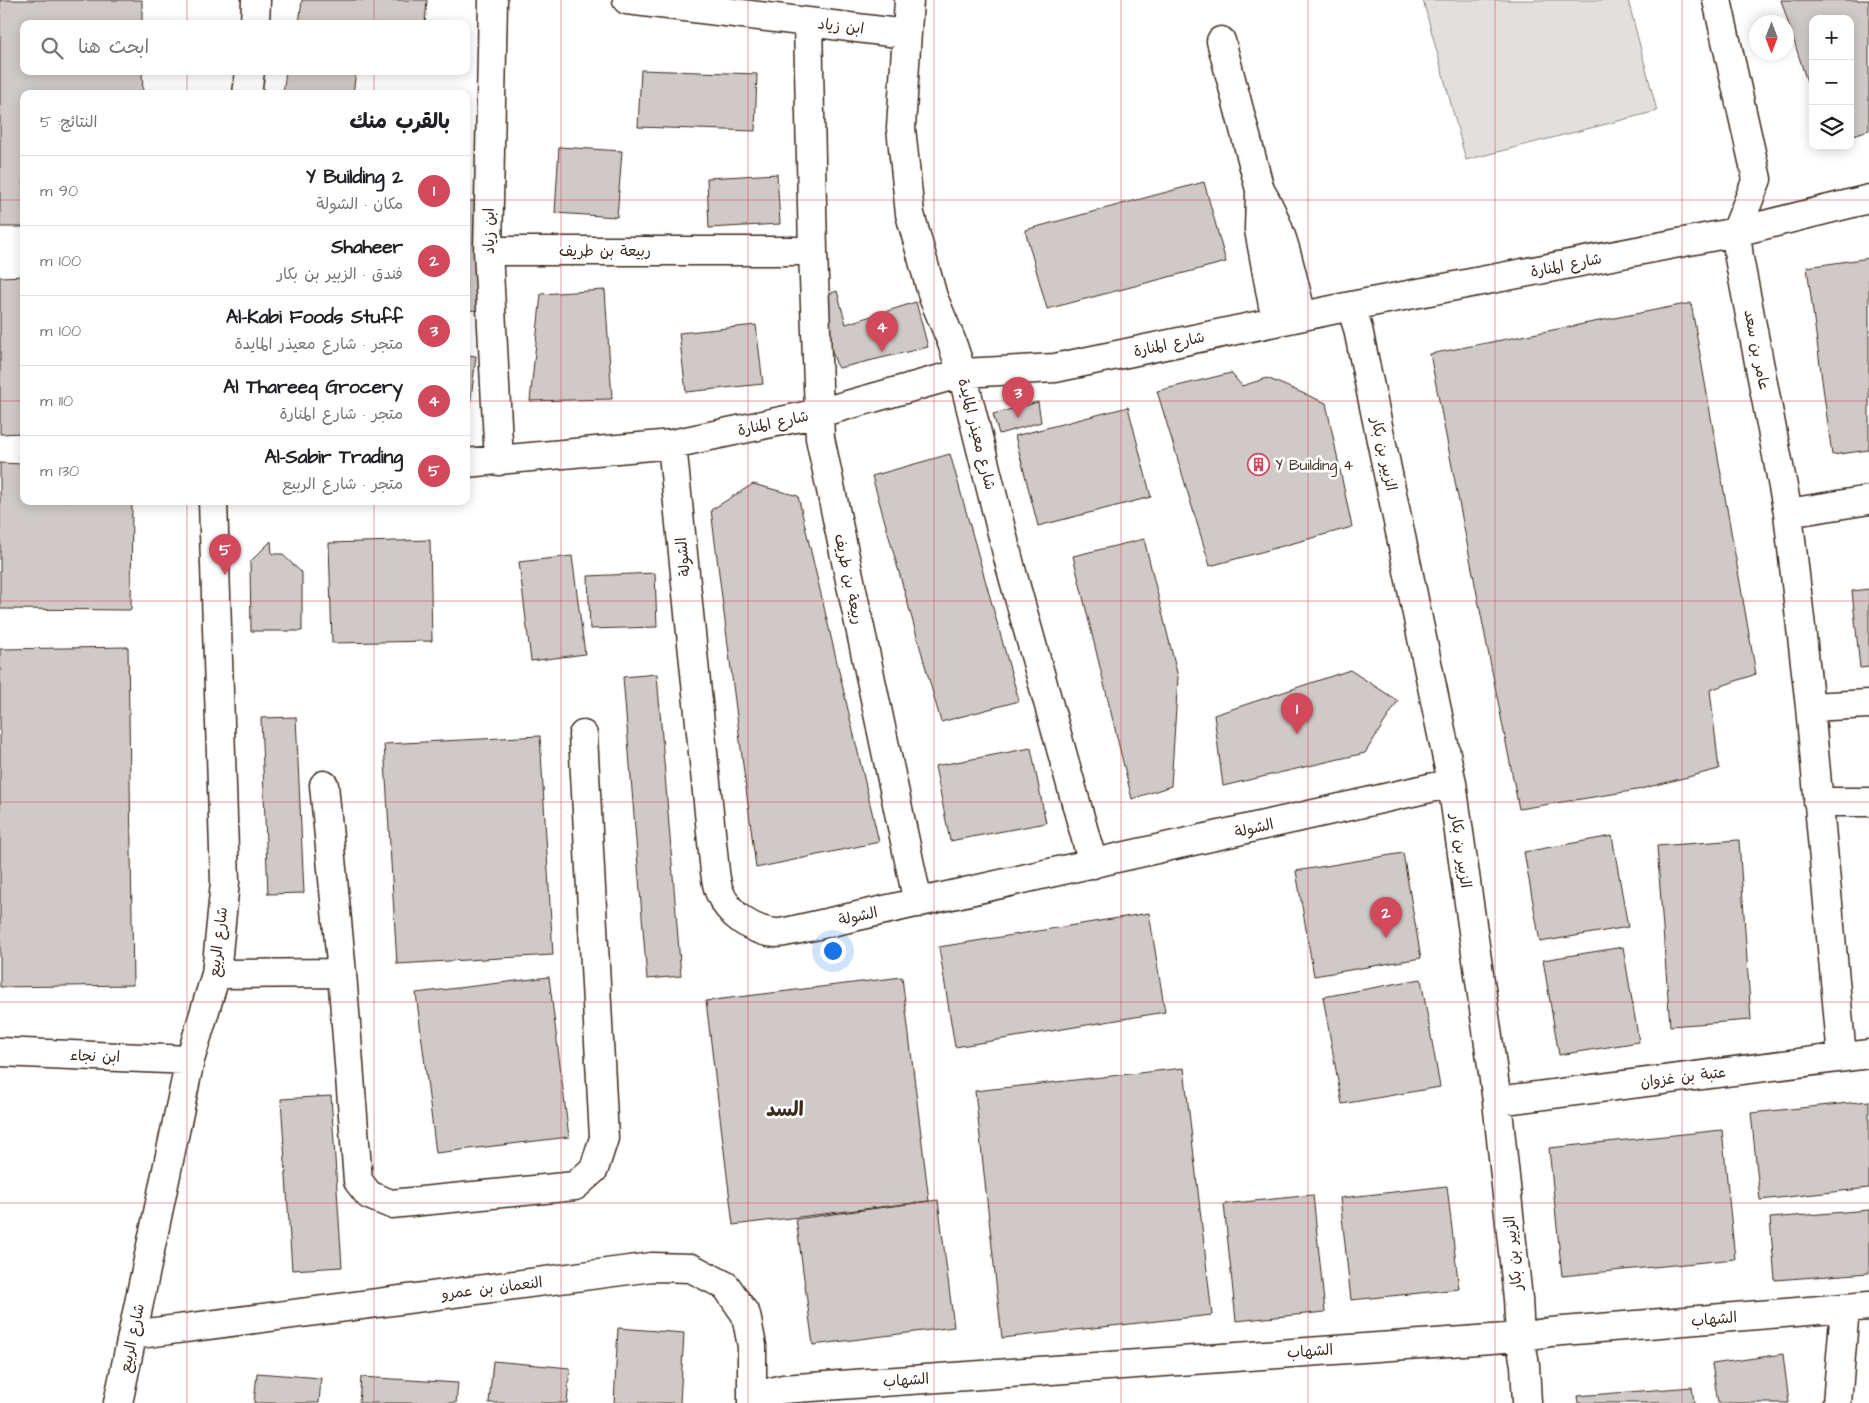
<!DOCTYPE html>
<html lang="ar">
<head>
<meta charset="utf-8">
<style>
	:root { --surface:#fff; --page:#f6f6f6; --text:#202124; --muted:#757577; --line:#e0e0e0; --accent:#d1495b }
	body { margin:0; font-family:"Architects Daughter","Playpen Sans Arabic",sans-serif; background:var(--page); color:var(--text); direction:rtl }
	.controls { position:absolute; right:15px; top:15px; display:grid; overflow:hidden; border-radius:10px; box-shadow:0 2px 12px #0003 }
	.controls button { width:45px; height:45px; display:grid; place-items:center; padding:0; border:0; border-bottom:1px solid var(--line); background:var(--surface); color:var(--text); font:25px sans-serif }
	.compass { position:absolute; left:1749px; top:15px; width:45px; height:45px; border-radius:50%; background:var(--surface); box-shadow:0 2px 12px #0003; rotate:180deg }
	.you { position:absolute; left:832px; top:950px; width:18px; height:18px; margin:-12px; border:4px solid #fff; border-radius:50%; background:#1a73e8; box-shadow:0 0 0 8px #1a73e833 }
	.badge { display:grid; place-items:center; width:32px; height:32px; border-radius:50%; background:var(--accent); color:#fff; font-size:16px; font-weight:700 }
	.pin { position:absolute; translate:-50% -41px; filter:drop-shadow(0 1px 2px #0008) }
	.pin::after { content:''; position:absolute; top:26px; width:18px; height:15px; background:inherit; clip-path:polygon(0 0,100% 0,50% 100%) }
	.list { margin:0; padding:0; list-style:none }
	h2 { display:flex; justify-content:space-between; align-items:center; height:65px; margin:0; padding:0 20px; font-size:21px }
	h2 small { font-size:16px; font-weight:400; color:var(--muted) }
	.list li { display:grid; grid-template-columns:32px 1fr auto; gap:15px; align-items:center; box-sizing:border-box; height:70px; padding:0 20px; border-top:1px solid var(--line) }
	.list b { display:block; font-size:19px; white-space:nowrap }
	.list p { margin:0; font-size:16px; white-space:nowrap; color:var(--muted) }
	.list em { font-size:16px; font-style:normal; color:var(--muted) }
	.icon { flex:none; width:28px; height:28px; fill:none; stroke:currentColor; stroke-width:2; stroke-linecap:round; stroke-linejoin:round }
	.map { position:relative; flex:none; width:1869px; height:1403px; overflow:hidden; direction:ltr }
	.search { position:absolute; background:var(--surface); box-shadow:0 2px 12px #0003; left:20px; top:20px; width:450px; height:55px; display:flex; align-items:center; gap:12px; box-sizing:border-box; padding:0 18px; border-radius:10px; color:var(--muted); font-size:19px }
	.panel { position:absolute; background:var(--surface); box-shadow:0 2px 12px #0003; left:20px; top:90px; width:450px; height:415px; border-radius:10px; direction:rtl }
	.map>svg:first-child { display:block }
</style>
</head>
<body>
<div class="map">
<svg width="1869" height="1403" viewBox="0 0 1869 1403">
	<rect width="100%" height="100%" fill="#fff"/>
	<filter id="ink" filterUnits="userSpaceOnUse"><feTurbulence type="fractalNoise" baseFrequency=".02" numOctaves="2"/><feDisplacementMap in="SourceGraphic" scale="10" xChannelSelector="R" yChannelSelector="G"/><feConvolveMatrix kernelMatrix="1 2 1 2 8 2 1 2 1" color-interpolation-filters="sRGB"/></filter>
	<g filter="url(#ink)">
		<path fill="#e2e0de" stroke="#8e857e" d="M1423,0H1628L1657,111L1466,160Z"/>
		<path fill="#cfcac7" stroke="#3b2a1e" d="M0,0H142V24H24V71H142L143,94H24V227H0Z
			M302,0H427L425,24H299Z
			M1781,0H1869V130L1850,136V19H1813V101Z
			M641,70L757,74L755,131L638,127Z
			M286,71H356L353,94H283Z
			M559,147L622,151L617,217L555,213Z
			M777,174L780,224L709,228L707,178Z
			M1204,182L1226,262L1047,309L1025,230Z
			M466,201H479L490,311L466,310Z
			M1869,258V450L1832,455L1807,267Z
			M24,276V433L0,434V277Z
			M605,290L612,399L530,401L541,294Z
			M837,291L846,324L916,302L928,347L839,368L836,363L825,331L817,298Z
			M1691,303L1756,674L1710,690L1719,769L1637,790L1519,809L1430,354Z
			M756,325L763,384L686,392L679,333Z
			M466,355L476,356L470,406L466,405Z
			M1231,373L1242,386L1267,378L1326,403L1352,527L1210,566L1157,391Z
			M1038,402L1041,422L999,434L993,414Z
			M1128,407L1151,497L1038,526L1015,436Z
			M950,454L1019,701L941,722L872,476Z
			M0,463L24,464V501H132L131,610L0,609Z
			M753,484L798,496L879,842L756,868L711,510Z
			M1144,539L1178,677L1171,786L1132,799L1073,556Z
			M430,540L432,641L332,643L329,543Z
			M271,541L272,554H282L302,573V631H251L250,562Z
			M572,556L585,654L531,661L519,562Z
			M655,573L657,627L590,629L588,576Z
			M1869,589V667L1860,668L1852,591Z
			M128,647L133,985L0,987V649Z
			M1350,670L1398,701L1365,753L1223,786L1214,715Z
			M657,674L681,976L647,979L623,677Z
			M296,717L304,893L268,894L261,718Z
			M540,736L553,955L397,964L384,744Z
			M1031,748L1046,823L950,841L935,766Z
			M1612,836L1628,927L1540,942L1524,852Z
			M1739,840L1751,1020L1670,1026L1657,846Z
			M1403,853L1421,958L1314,976L1296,871Z
			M1149,913L1165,1012L955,1047L939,947Z
			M1623,947L1639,1042L1559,1055L1543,960Z
			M549,977L569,1137L436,1153L416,993Z
			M902,977L929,1201L733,1225L706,1001Z
			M1421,979L1440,1087L1342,1104L1323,997Z
			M1184,1068L1212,1315L1002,1338L975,1091Z
			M331,1096L342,1267L292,1270L281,1099Z
			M1869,1101V1188L1760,1200L1751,1113Z
			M1722,1130L1735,1259L1562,1276L1549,1148Z
			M1447,1186L1459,1289L1351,1300L1340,1198Z
			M1313,1195L1325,1312L1236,1321L1224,1204Z
			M938,1200L954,1327L813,1345L796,1219Z
			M1869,1210V1273L1775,1280L1770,1218Z
			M618,1328L684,1333L680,1403H614Z
			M1783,1354L1789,1403H1718L1712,1364Z
			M493,1361L570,1368L567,1403H489Z
			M257,1373L321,1378L319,1403H254Z
			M361,1377L458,1383L456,1403H359Z
			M1692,1387L1694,1403H1578L1577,1396Z"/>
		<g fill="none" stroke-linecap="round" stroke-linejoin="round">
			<defs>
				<path id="minor" d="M493,0L488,251L499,461
					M627,0L906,34
					M909,0L901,128L910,214L933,297L951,340L962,373L1011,569L1093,864
					M1717,0L1757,179L1736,232L1739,258L1788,513L1810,707L1842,1057
					M808,22L813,251L820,438L918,903
					M255,24L256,0
					M1221,41L1260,190C1284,229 1291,273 1302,316
					M247,94L250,71
					M1260,192L1259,230L1276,322
					M488,251H813
					M1351,306L1358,329L1452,783L1497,1101L1518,1299L1520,1337L1525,1365L1527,1403
					M672,444L715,872C716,879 717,886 719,891C728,914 751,931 776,933C782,933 789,931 795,930L1452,783
					M466,463L672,444L819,413L962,373L1055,368L1351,306L1736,232L1869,199
					M1788,513L1869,500
					M1810,707L1869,704
					M324,785L342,973
					M1818,802H1869
					M216,974L342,973L358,1181L369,1195L391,1204L575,1186L594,1169L604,1138L583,735
					M0,1052L190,1060
					M1497,1101L1869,1054
					M132,1335L652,1267L691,1268L726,1286L746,1315L752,1346V1403
					M752,1397L783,1389L1520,1337L1551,1332L1869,1306
					M118,1403L190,1060L216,974L225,882L213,501
					M1837,1403L1845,1308"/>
			</defs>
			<use href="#minor" stroke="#3b2a1e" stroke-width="31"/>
			<use href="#minor" stroke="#fff" stroke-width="28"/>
		</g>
	</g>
	<path fill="none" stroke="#d1495b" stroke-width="1" stroke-opacity="0.55" d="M187,0V24M374,0V24M561,0V1403M748,0V1403M934,0V1403M1121,0V1403M1308,0V1403M1495,0V1403M1682,0V1403M187,71V94M374,71V94M0,200H24M466,200H1869M0,401H24M466,401H1869M187,501V1403M374,501V1403M0,601H1869M0,802H1869M0,1002H1869M0,1203H1869"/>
	<defs>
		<symbol id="building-ring" viewBox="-11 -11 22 22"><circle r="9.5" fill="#fff" stroke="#d1495b" stroke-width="1.5"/><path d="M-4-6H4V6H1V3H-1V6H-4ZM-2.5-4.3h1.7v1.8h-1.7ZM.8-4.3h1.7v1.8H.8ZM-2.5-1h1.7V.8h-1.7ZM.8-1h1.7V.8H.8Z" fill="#d1495b"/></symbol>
	</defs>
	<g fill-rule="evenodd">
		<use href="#building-ring" x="1246" y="452" width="25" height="25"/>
	</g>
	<g text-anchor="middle" stroke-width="5" stroke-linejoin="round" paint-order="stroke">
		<g font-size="15" fill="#3b2a1e" stroke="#fff">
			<text transform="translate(841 26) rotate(7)" y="5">ابن زياد</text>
			<text transform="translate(489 231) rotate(-90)" y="5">ابن زياد</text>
			<text x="605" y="256">ربيعة بن طريف</text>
			<text transform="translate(1566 265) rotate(-11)" y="5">شارع المنارة</text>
			<text transform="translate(1169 344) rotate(-12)" y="5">شارع المنارة</text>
			<text transform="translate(1757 350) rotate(79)" y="5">عامر بن سعد</text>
			<text transform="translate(773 423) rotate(-12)" y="5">شارع المنارة</text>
			<text transform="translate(977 434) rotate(76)" y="5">شارع معيذر المايدة</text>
			<text transform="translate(1384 454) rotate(78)" y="5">الزبير بن بكار</text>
			<text transform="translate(683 557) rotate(-96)" y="5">الشولة</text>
			<text transform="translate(849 579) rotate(78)" y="5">ربيعة بن طريف</text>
			<text transform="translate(1254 828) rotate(-13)" y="5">الشولة</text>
			<text transform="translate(1461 851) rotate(82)" y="5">الزبير بن بكار</text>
			<text transform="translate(858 916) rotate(-12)" y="5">الشولة</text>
			<text transform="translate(218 942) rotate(-83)" y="5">شارع الربيع</text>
			<text transform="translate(95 1056) rotate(2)" y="5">ابن نجاء</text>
			<text transform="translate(1683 1077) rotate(-7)" y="5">عتبة بن غزوان</text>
			<text transform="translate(1513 1253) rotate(-96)" y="5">الزبير بن بكار</text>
			<text transform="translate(492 1288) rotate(-7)" y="5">النعمان بن عمرو</text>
			<text transform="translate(1714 1319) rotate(-5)" y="5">الشهاب</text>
			<text transform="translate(132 1338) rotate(-78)" y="5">شارع الربيع</text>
			<text transform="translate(1310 1351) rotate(-4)" y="5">الشهاب</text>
			<text transform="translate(906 1380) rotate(-4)" y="5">الشهاب</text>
		</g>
		<g font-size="15" fill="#3b2a1e" stroke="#fff" text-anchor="start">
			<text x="1275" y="470">Y Building 4</text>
		</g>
		<g font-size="20" font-weight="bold" fill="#3b2a1e" stroke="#fff">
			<text x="785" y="1116">السد</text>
		</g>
	</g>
</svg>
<div class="controls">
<button>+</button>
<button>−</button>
<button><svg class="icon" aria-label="layers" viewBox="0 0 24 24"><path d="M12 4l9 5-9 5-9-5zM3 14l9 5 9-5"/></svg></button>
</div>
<svg class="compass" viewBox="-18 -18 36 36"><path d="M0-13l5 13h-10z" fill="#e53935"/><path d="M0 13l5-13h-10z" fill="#757577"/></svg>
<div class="you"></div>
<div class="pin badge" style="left:1297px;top:734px">1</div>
<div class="pin badge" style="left:1386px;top:938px">2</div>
<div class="pin badge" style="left:1018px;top:418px">3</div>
<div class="pin badge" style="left:882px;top:352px">4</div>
<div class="pin badge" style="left:225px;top:575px">5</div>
<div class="search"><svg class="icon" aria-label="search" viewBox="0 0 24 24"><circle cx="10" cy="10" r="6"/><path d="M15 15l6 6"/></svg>ابحث هنا</div>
<section class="panel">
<h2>بالقرب منك<small>النتائج: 5</small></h2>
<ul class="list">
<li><span class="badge">1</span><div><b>Y Building 2</b><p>مكان · الشولة</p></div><em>90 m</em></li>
<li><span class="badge">2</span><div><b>Shaheer</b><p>فندق · الزبير بن بكار</p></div><em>100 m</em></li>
<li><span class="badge">3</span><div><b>Al-Kabi Foods Stuff</b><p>متجر · شارع معيذر المايدة</p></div><em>100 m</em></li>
<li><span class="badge">4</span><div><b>Al Thareeq Grocery</b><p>متجر · شارع المنارة</p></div><em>110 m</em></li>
<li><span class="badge">5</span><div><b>Al-Sabir Trading</b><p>متجر · شارع الربيع</p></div><em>130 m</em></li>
</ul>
</section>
</div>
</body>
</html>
